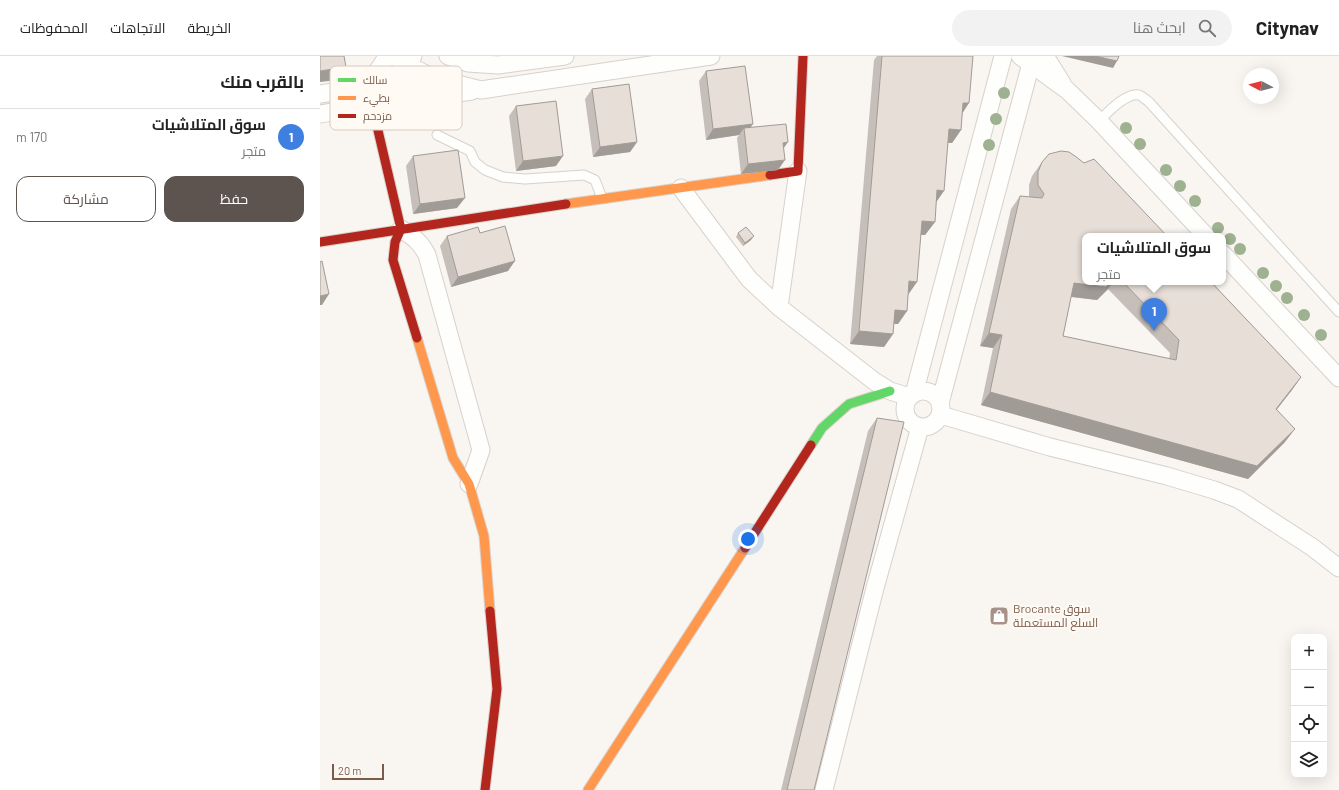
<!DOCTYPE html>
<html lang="ar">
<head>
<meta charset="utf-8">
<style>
	:root { --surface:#fff; --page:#f2f2f2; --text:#222; --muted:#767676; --line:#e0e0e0; --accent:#5d544f }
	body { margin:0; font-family:Barlow,Cairo,sans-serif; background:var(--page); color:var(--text); direction:rtl }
	.controls { position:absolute; right:12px; bottom:12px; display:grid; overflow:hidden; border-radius:8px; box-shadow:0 4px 16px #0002 }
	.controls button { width:36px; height:36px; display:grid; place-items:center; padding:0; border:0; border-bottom:1px solid var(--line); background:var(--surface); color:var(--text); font:20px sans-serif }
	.compass { position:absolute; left:923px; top:12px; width:36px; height:36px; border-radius:50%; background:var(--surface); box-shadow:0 4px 16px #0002; rotate:277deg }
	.scale { position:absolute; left:12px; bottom:10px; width:52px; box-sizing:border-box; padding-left:4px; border:2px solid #7a5c4d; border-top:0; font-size:11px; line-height:14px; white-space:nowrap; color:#7a5c4d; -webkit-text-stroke:3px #fffaf3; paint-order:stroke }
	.you { position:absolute; left:428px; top:483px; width:14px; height:14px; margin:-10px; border:3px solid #fff; border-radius:50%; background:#1a73e8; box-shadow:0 0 0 6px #1a73e833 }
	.badge { display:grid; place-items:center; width:26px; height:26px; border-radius:50%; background:var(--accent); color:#fff; font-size:13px; font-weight:700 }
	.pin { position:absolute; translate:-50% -33px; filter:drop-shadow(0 1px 2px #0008) }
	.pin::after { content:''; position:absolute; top:21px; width:14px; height:12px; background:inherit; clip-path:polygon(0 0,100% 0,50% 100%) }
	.popup { position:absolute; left:762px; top:177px; width:144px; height:52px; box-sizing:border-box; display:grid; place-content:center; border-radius:8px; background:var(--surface); filter:drop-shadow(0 1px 3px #0005); font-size:13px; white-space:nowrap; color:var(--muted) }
	.popup b { font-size:15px; color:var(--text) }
	.popup::after { content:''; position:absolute; left:50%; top:100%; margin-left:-8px; border:8px solid transparent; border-top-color:var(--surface) }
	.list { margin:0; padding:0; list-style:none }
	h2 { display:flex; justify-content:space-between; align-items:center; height:52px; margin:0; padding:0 16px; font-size:17px }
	h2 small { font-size:13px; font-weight:400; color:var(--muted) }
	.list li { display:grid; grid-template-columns:26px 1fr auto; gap:12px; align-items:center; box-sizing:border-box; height:56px; padding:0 16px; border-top:1px solid var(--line) }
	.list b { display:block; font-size:15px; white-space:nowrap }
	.list p { margin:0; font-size:13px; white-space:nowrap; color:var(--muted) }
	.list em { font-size:13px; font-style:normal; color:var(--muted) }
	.actions { display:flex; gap:8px; padding:12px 16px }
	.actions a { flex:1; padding:9px 0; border:1px solid var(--accent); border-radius:12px; text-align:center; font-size:14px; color:var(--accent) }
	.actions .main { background:var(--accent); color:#fff }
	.icon { flex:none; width:22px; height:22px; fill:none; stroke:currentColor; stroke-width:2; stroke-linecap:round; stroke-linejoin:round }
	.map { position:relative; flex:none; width:1019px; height:734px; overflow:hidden; direction:ltr }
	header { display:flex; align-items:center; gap:24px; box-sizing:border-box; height:56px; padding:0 20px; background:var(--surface); border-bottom:1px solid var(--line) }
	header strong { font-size:19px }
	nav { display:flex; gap:22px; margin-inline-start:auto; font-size:14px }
	.search { width:280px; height:36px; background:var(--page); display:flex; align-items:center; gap:10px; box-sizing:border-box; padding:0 14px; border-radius:22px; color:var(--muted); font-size:15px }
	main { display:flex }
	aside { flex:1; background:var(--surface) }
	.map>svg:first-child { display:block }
</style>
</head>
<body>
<header>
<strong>Citynav</strong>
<div class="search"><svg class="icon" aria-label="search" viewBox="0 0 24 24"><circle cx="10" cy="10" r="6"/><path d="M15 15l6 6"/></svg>ابحث هنا</div>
<nav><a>الخريطة</a><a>الاتجاهات</a><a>المحفوظات</a></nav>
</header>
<main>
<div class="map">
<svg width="1019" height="734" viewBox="0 0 1019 734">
	<rect width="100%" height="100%" fill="#f9f5f0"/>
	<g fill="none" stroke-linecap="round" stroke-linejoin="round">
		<defs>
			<path id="lane" d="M779,65C787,57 806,36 819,39C822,40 826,44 829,46L1019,256
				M117,79L150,95L155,106L165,114L183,121L205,123L264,119L275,124L282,142"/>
			<path id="street" d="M74,0L87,9L114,22L161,34L391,0
				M128,0L148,7L178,9L245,0
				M700,0L747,34L779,65L886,180
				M725,0L742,27
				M0,38C19,35 37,32 52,20C59,15 63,7 67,0
				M53,49L152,35
				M0,58L53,49L70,34L81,19L93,0
				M361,132L429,223L459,251L554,325L570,335L590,341
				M81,173C93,181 100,185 107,199L161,394L149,428
				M903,198L1019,322
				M459,251L478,115
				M585 353a18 18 0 1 1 36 0a18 18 0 1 1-36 0Z
				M594,338L683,0
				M620,347L713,0
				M621,359L730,391L847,420L894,434L918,443L992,491L1019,512
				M504,734L555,532L600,371"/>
			<path id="fast" d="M491,389L502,372L529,348L570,335"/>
			<path id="slow" d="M246,148L450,119
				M97,282L133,402L149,428L164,480L170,555
				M268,734L425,492"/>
			<path id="jam" d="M46,23L81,173L75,186L73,204L97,282
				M450,119L478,115L483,0
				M0,186L246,148
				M425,492L491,389
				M165,734L177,633L170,555"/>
		</defs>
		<use href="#lane" stroke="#d7d1cb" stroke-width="11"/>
		<use href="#street" stroke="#d7d1cb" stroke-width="19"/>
		<use href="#fast" stroke="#d9d2cb" stroke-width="11"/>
		<use href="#slow" stroke="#d9d2cb" stroke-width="11"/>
		<use href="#jam" stroke="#d9d2cb" stroke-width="11"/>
		<use href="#lane" stroke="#fefefd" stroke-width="9"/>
		<use href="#street" stroke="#fefefd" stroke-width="17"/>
		<use href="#fast" stroke="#63d668" stroke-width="9"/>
		<use href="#slow" stroke="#ff974d" stroke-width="9"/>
		<use href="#jam" stroke="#b3261e" stroke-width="9"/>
	</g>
	<g fill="#9eb190">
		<circle cx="684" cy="37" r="6"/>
		<circle cx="676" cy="63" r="6"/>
		<circle cx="806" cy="72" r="6"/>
		<circle cx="820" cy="88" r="6"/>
		<circle cx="669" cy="89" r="6"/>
		<circle cx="846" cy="114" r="6"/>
		<circle cx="860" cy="130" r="6"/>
		<circle cx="875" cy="145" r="6"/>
		<circle cx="898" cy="172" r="6"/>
		<circle cx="910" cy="183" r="6"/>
		<circle cx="920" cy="193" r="6"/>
		<circle cx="943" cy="217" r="6"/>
		<circle cx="956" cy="230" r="6"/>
		<circle cx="967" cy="242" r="6"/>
		<circle cx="984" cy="259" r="6"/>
		<circle cx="1001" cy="279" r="6"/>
	</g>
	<path fill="#c6bfb9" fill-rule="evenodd" d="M557,0H653L642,57L641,74L632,87H628L616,146L615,166L605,179H601L588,238L587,255L578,268H574L573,278L564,291L530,288L554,4Z
		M386,15L430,72L464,92L458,114L421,118L417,82L419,79L386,84L379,25Z
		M272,33L317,86L310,96L273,101L265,43Z
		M196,50L236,110L196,115L189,60Z
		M93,100L137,152L93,158L86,110Z
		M722,106L765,226H891L981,321L972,334L956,354L965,386L928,423L661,349L673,292L660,290L691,153L700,140L709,141V129L712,120ZM788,233L850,297L849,303L743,280L751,241L777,244Z
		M160,177L188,215L131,231L120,190L127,180Z
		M418,177L431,184L423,190L416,181Z
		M557,362L494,734H461L548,375Z"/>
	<path fill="#a19b96" d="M742,0H775L797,5L793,12Z
		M26,11L17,24L0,26V15Z
		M643,47H649L640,61Z
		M433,68L426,78L424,72L419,79L386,84L393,73Z
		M629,73L641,74L632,87L620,86Z
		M317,86L310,96L273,101L280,91Z
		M468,86L461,96L463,87Z
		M243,100L236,110L196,115L203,105Z
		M465,104L458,114L421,118L428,108Z
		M617,134L624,135L615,148Z
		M145,142L137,152L93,158L100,148Z
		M602,165L615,166L605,179L593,178Z
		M434,180L431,184L423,190L425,187Z
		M195,205L188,215L131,231L138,221Z
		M589,225L597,226L588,239Z
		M793,226L788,233L777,244L745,240L754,227Z
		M9,238L2,249H0V240Z
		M575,254L587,255L578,268L566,267Z
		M539,275L573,278L564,291L530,288Z
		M669,277L682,279L673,292L660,290Z
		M981,321L972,334L947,366L956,353Z
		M670,336L975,373L965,386L928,423L661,349Z"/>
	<path fill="#e6ded7" stroke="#a19b96" d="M0,0H24L26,11L0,15Z
		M562,0H653L649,47H643L641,74L629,73L624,135L617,134L615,166L602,165L597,226L589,225L587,255L575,254L573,278L539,275Z
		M775,0H799L797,5Z
		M425,10L433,68L393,73L386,15Z
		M309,28L317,86L280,91L272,33Z
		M236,45L243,100L203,105L196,50Z
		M466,68L468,86L463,87L465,104L428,108L424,72Z
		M138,94L145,142L100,148L93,100Z
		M741,95L749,96L755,100L764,107L774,103L847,180H765V226H791L786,231L754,227L743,280L856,304L859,284L803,226H891L981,321L956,353L975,373L937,410L670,336L682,279L669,277L700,140L722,142L724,138L718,129V116L722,106L729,98Z
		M185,170L195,205L138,221L127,180L158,171L160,177Z
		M426,171L434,180L425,187L418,177Z
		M2,205L9,238L0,240V206Z
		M557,362L584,366L494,734H467Z"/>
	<defs>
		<symbol id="shop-square" viewBox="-11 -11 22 22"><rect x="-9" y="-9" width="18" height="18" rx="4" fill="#a69286" stroke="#fffaf3"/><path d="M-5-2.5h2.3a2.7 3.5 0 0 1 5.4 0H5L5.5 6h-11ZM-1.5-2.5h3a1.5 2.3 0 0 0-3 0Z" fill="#fff"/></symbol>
	</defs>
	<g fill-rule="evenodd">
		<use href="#shop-square" x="668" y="549" width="22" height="22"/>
	</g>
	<g text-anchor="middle" stroke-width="4" stroke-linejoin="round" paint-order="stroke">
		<g font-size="12" fill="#7a5c4d" stroke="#fffaf3" text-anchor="start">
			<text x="693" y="557">Brocante سوق<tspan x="693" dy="14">السلع المستعملة</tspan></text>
		</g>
	</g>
	<rect x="10" y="10" width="132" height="64" rx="6" fill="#fffaf3" stroke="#d7cbc1" stroke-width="1"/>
	<rect x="18" y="22" width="18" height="4" fill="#63d668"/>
	<rect x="18" y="40" width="18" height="4" fill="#ff974d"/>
	<rect x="18" y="58" width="18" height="4" fill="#b3261e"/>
	<g font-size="11" fill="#7a5c4d">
		<text x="43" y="28">سالك</text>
		<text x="43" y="46">بطيء</text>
		<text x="43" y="64">مزدحم</text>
	</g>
</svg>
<div class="controls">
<button>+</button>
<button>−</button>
<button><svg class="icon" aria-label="locate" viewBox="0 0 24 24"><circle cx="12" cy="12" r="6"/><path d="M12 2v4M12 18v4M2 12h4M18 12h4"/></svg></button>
<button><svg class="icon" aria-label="layers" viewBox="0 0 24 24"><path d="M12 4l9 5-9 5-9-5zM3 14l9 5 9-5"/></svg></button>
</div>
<svg class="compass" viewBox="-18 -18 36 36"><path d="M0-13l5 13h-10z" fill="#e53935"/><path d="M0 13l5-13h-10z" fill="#767676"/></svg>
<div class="scale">20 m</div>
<div class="you"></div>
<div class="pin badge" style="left:834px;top:275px;background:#3f7fe0">1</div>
<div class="popup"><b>سوق المتلاشيات</b>متجر</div>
</div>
<aside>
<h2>بالقرب منك<small></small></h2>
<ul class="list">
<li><span class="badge" style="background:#3f7fe0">1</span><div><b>سوق المتلاشيات</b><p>متجر</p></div><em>170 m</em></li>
</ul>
<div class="actions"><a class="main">حفظ</a><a>مشاركة</a></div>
</aside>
</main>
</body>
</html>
